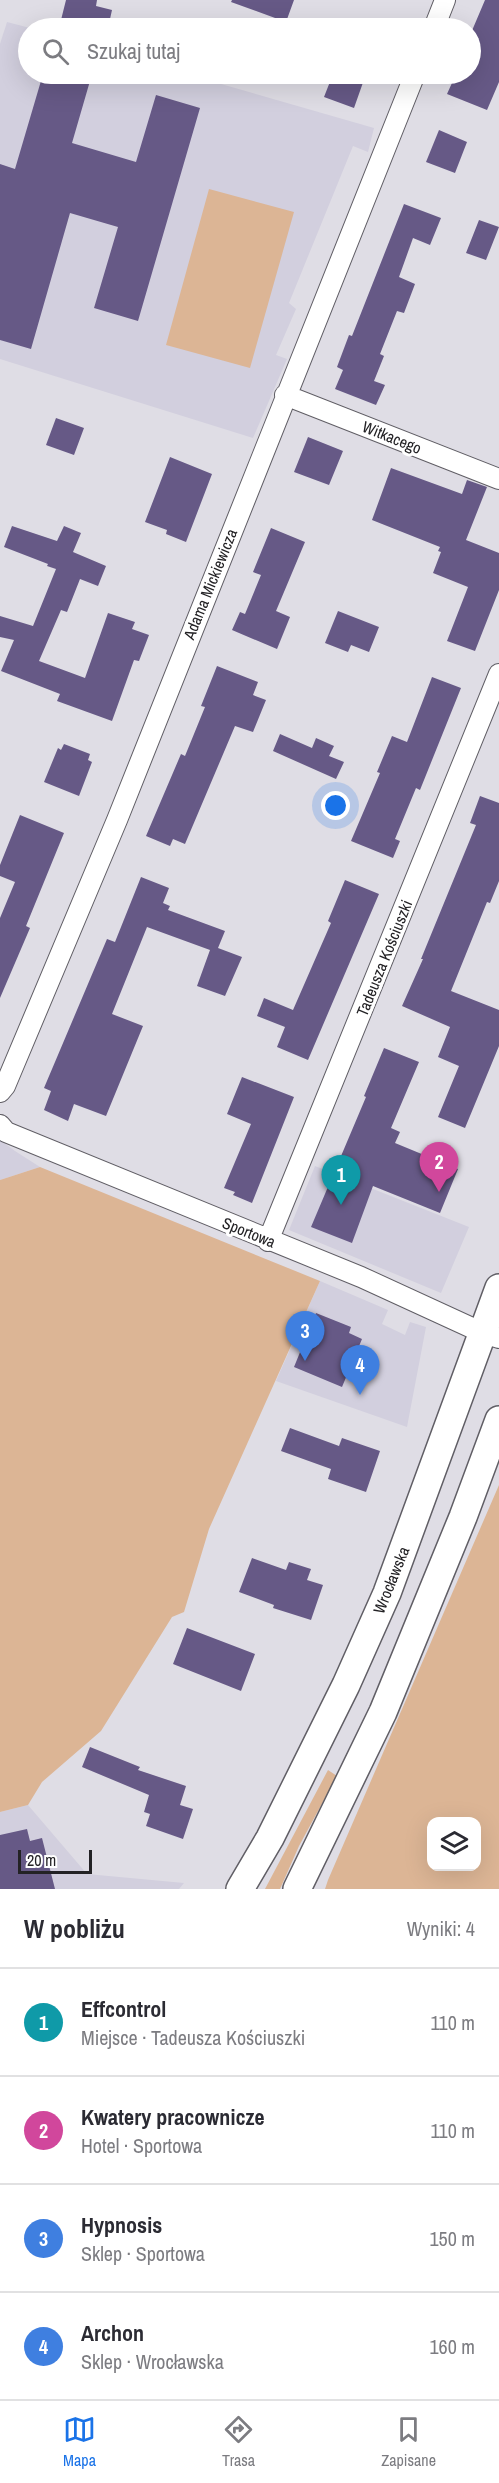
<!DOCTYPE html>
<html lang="pl">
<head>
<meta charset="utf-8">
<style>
	:root { --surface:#fff; --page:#f2f2f3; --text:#2b2b33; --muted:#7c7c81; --line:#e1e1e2; --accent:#1a73e8 }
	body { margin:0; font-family:"Archivo Narrow",sans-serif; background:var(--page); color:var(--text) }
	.controls { position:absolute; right:18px; bottom:18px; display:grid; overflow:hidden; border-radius:12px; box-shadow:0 6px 24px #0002 }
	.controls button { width:54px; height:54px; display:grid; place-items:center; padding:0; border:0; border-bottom:2px solid var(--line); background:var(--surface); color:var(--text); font:30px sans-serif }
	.scale { position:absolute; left:18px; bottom:15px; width:74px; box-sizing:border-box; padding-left:6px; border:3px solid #232225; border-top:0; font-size:16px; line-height:21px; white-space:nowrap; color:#232225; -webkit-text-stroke:4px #fff; paint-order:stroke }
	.you { position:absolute; left:336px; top:806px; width:21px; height:21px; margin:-15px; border:4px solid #fff; border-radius:50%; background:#1a73e8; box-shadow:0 0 0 9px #1a73e833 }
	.badge { display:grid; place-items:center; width:39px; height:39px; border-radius:50%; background:var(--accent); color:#fff; font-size:20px; font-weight:700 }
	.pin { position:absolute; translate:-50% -50px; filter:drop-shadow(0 2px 3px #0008) }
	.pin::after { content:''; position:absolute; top:32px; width:21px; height:18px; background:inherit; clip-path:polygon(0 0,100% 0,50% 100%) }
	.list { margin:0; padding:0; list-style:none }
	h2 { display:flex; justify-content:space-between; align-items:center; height:78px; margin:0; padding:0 24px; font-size:26px }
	h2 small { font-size:20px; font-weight:400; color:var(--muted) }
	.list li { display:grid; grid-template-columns:39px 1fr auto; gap:18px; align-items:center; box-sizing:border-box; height:108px; padding:0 24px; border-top:2px solid var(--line) }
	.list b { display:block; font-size:22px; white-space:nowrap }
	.list p { margin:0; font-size:20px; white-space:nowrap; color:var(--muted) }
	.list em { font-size:20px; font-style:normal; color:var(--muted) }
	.icon { flex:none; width:33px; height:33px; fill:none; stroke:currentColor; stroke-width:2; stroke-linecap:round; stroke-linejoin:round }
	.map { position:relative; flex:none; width:499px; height:1889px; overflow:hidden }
	.search { position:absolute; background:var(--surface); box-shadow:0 6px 24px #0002; left:18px; right:18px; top:18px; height:66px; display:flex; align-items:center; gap:15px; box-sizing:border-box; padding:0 21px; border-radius:33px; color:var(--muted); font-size:22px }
	.sheet { height:510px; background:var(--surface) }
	nav { display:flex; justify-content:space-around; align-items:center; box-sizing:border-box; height:84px; border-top:2px solid var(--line); background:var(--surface); font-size:16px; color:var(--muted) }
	nav a { display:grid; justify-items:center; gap:3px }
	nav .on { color:var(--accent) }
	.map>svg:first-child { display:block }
</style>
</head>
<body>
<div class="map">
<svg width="499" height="1889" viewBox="0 0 499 1889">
	<rect width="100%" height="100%" fill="#dfdde5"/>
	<path fill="#d2cfde" d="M7,22L30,28H28V74H186L374,128L368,152L353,146L289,303L296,309L276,355L287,359L253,438L0,359V44Z
		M0,1140L15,1151L40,1167L0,1180Z
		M315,1166L469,1227L441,1293L289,1230Z
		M320,1281L388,1310L382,1324L405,1335L410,1322L426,1327L407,1427L276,1381Z
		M28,1805L87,1874L184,1883L179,1889H0V1812Z"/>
	<path fill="#dcb595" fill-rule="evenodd" d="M209,189L294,212L250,368L166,345Z
		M40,1167L320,1281L209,1529L184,1612L172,1617L101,1731L42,1782L28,1805L0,1812V1180Z
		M499,1485V1889H325L328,1880ZM432,1822H476V1866H432Z
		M328,1770L337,1776L299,1846L280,1889H265Z"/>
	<path fill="#665986" d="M66,0H97L96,6L112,10L108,28L61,20Z
		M232,0H294L286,22L231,2Z
		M485,0H499V82L487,110L447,94L456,74H471V33Z
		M43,74H92L72,143L136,162L156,95L200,108L138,321L94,308L118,227L70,213L31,349L0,340V164L15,169Z
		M333,74H366L354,108L324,97Z
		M439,130L467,142L455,173L426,162Z
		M404,204L441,218L430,245L413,238L399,277L415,284L404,313L397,311L380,354L384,356L374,381L385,385L376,405L335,389L343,370L337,367L349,335L352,336Z
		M479,220L499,227L486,260L466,253Z
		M56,418L84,428L74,455L46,445Z
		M308,437L343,451L329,485L294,472Z
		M170,457L212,474L186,542L166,534L167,530L145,522Z
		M391,468L462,494L467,480L487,487L466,540L499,553V590L475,651L447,641L468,587L433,573L441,552L438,551L440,547L372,520Z
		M12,526L57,541L64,526L81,533L73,552L106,566L98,586L80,579L67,612L61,610L39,661L85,678L108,613L135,622L132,629L149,635L139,661L134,660L112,721L57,701L60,694L1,671L14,640L0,637V616L33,626L56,569L47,566L48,564L4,547Z
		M271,528L305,542L276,611L290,617L277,649L232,630L240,612L245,614L261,575L253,572Z
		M338,611L379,627L369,652L351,645L348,652L325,643Z
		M217,666L258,682L253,695L266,700L253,732L235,726L185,844L173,839L170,846L146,836L181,754L185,756L205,707L201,706Z
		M432,677L461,688L420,790L416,788L395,839L400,841L393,858L351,841L380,773L377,772L392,736L407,742Z
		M280,734L312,748L316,738L334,746L329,756L344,762L336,779L273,751Z
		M64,744L90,754L88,760L92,762L79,796L44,782L58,748L61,750Z
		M480,796L499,803V881L490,903L487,902L451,991L499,1010V1046L465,1128L438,1117L459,1066L438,1057L450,1027L402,1006L423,959H421L476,825L470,823Z
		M20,815L64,833L26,926L30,928L0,998V918L15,882L0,876V865Z
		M141,877L169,888L163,903L170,906L168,910L225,931L218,948L242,957L225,996L197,986L210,950L147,927L112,1014L143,1026L106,1116L74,1104L68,1121L44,1110L51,1091L44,1088L107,939L115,942Z
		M345,880L379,894L308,1060L277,1047L285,1027L257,1016L264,998L293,1010L331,923L328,921Z
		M384,1048L419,1062L391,1128L400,1132L395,1143L458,1169L440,1213L373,1186L352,1243L311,1227L366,1097L364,1096Z
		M242,1077L294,1097L252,1203L233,1195L235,1192L224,1188L251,1124L227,1114Z
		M316,1313L351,1327L349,1333L362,1339L342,1387L294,1367Z
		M290,1428L339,1446L342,1438L380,1451L366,1492L328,1479L331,1469L281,1451Z
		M252,1558L286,1570L289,1562L311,1569L307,1580L323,1585L311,1620L273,1608L274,1605L239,1592Z
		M187,1628L255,1654L241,1691L173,1664Z
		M90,1747L140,1767L138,1770L186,1786L180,1805L193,1809L183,1839L146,1826L150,1814L144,1812L149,1795L82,1767Z
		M27,1829L30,1841L42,1838L55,1889H0V1835Z"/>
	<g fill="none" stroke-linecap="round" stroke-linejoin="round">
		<defs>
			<path id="street" d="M434,28L445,0
				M285,395L499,479
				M0,1092L5,1086L117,820L415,74
				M0,1125L6,1132L361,1277L483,1333L499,1338
				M268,1241L499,674"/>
			<path id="secondary" d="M240,1889L270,1838L346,1685L387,1593L499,1288
				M297,1889L383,1712L463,1517L499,1420"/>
		</defs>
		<use href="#street" stroke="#605e65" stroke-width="22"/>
		<use href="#secondary" stroke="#605e65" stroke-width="30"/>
		<use href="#street" stroke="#fff" stroke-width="20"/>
		<use href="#secondary" stroke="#fff" stroke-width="27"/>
	</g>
	<g text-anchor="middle" stroke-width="6" stroke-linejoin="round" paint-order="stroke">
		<g font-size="16" fill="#232225" stroke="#fff">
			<text transform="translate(392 437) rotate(22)" y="6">Witkacego</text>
			<text transform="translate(210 584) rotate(-68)" y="6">Adama Mickiewicza</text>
			<text transform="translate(384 958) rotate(-68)" y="6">Tadeusza Kościuszki</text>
			<text transform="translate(249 1232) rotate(22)" y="6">Sportowa</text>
			<text transform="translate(391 1580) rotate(-68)" y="6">Wrocławska</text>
		</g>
	</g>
</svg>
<div class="controls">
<button><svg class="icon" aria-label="layers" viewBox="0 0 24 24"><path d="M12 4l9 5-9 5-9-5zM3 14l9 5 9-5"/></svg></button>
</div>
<div class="scale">20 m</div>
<div class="you"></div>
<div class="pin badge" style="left:341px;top:1205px;background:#0f9aa8">1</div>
<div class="pin badge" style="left:439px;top:1192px;background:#d1479c">2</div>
<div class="pin badge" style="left:305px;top:1361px;background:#3f7fe0">3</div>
<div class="pin badge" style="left:360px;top:1395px;background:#3f7fe0">4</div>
<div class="search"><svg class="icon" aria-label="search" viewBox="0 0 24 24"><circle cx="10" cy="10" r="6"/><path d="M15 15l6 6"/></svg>Szukaj tutaj</div>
</div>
<section class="sheet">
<h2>W pobliżu<small>Wyniki: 4</small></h2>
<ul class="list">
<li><span class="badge" style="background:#0f9aa8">1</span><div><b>Effcontrol</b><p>Miejsce · Tadeusza Kościuszki</p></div><em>110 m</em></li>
<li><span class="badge" style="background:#d1479c">2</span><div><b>Kwatery pracownicze</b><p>Hotel · Sportowa</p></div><em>110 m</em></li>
<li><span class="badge" style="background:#3f7fe0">3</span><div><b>Hypnosis</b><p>Sklep · Sportowa</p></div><em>150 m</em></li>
<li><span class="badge" style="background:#3f7fe0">4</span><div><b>Archon</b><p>Sklep · Wrocławska</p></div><em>160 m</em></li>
</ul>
</section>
<nav>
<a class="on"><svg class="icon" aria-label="map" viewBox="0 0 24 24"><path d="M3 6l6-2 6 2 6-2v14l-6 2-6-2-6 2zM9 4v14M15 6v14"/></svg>Mapa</a>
<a><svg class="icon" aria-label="directions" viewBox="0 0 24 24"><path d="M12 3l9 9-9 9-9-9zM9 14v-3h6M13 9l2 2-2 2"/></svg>Trasa</a>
<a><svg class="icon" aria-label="saved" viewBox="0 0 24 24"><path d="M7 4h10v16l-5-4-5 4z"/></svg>Zapisane</a>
</nav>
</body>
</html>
